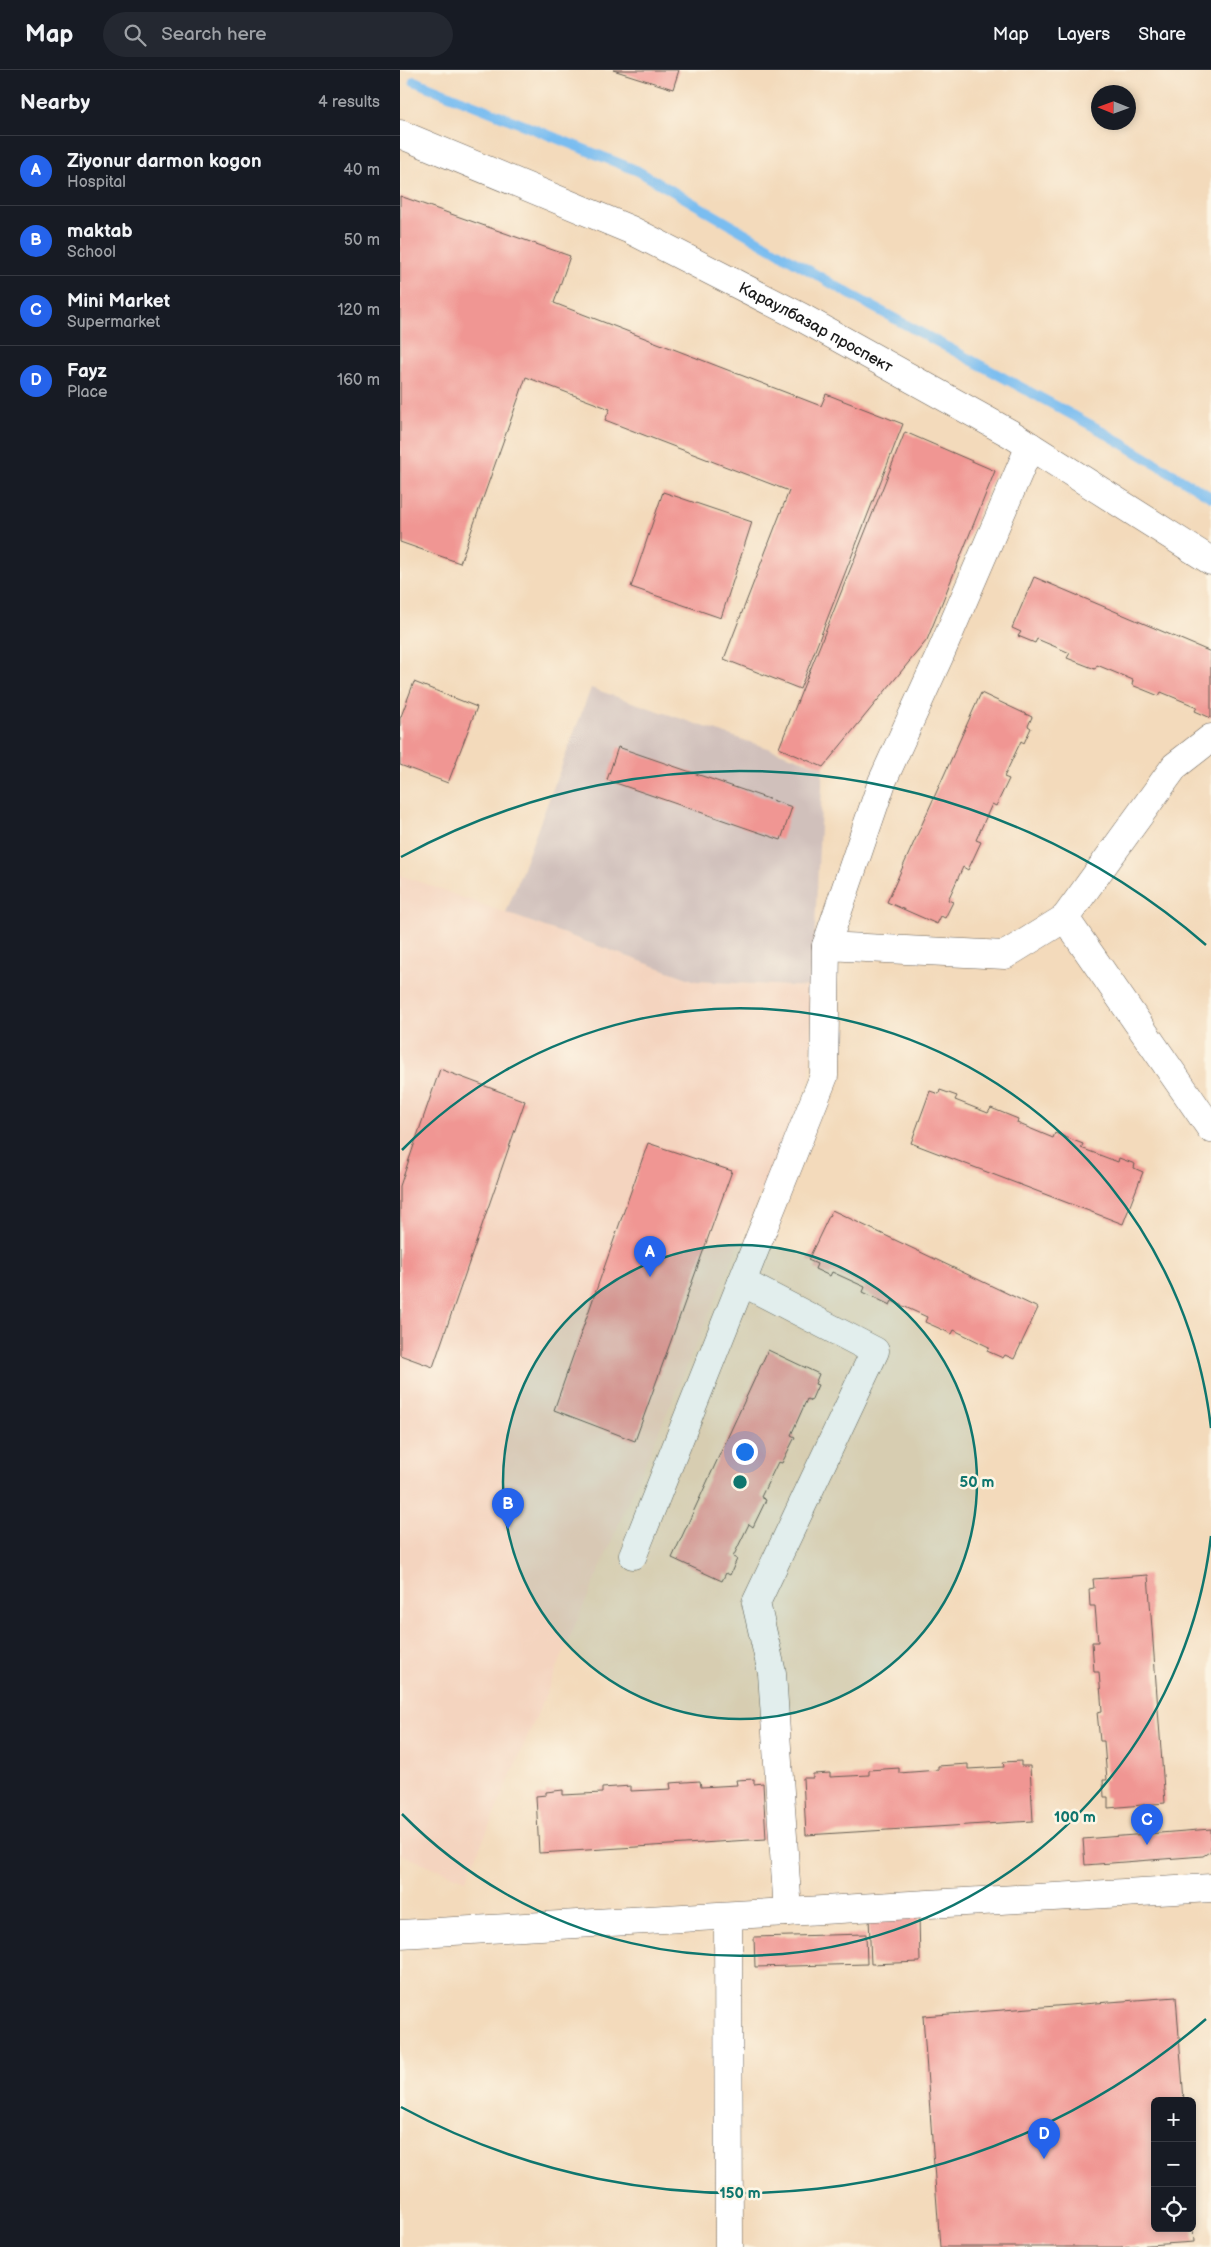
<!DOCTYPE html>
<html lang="en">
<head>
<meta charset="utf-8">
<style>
	:root { --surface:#171b24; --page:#242831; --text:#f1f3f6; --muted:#9ea1a6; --line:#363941; --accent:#2563eb }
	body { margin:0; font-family:"Balsamiq Sans",sans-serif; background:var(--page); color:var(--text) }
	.controls { position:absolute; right:15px; bottom:15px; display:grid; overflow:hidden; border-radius:8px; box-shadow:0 2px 8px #0003 }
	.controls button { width:45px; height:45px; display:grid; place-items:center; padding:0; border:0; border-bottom:1px solid var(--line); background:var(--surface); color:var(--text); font:25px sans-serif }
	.compass { position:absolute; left:691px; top:15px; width:45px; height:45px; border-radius:50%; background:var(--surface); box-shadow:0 2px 8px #0003; rotate:271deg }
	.you { position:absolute; left:344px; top:1381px; width:18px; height:18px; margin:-12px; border:4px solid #fff; border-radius:50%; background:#1a73e8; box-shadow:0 0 0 8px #1a73e833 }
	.badge { display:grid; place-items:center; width:32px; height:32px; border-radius:50%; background:var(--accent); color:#fff; font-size:16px; font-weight:700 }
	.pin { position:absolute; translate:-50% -41px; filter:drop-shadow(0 1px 2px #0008) }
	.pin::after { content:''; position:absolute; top:26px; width:18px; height:15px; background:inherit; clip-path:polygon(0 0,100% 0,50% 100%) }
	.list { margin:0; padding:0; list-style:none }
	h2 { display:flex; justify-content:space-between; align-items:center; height:65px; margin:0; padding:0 20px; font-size:21px }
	h2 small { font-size:16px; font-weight:400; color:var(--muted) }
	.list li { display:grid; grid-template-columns:32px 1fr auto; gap:15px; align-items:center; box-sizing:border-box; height:70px; padding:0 20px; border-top:1px solid var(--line) }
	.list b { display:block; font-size:19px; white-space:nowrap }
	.list p { margin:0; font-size:16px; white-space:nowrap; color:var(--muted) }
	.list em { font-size:16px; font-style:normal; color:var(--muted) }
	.icon { flex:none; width:28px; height:28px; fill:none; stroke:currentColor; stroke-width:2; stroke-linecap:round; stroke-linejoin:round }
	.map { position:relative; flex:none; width:811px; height:2177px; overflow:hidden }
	header { display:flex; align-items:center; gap:30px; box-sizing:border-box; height:70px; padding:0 25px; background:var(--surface); border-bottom:1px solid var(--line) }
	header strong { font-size:24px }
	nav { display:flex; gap:28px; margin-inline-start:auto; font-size:18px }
	.search { width:350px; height:45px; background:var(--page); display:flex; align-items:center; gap:12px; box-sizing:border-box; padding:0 18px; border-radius:28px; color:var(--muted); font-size:19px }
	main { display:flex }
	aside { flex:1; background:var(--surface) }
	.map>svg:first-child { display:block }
</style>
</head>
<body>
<header>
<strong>Map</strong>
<div class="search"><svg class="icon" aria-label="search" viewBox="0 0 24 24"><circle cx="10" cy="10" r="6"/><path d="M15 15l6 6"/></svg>Search here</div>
<nav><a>Map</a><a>Layers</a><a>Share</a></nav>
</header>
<main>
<aside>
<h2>Nearby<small>4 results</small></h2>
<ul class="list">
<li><span class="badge">A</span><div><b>Ziyonur darmon kogon</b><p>Hospital</p></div><em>40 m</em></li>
<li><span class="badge">B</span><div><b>maktab</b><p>School</p></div><em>50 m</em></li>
<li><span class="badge">C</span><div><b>Mini Market</b><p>Supermarket</p></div><em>120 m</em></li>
<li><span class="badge">D</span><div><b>Fayz</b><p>Place</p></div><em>160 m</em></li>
</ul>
</aside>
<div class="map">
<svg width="811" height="2177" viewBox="0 0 811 2177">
	<rect width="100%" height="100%" fill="#fcf5e5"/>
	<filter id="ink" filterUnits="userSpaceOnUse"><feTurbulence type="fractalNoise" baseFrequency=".02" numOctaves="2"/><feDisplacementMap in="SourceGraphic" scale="10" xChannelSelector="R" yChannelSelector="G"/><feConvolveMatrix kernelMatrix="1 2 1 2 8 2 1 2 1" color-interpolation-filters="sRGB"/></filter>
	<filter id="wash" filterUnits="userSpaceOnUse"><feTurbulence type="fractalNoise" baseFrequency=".0096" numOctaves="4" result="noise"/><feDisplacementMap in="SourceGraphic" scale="20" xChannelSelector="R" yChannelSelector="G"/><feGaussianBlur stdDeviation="1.12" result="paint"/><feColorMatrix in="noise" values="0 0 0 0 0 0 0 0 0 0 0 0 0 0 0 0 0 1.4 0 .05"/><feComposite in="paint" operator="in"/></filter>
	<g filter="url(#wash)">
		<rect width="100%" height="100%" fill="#f3dabb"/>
		<path fill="#f4d4bf" d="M0,805L296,911L412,917L410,1009L66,1810L0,1784Z"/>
		<path fill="#d0c0bb" d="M191,618L423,697L412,917L296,911L106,843Z"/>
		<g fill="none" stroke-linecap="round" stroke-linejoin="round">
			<path stroke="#7abdf0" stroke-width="10" d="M14,11L238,101L453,226L700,360L811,427"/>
		</g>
		<g id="blocks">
			<path fill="#f09693" d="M213,0H279L273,19Z
				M0,126L170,186L154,233L421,336L426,324L503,354L400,619L324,589L389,421L205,350L210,339L126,307L60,493L0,472Z
				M505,362L595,401L527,570L423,697L379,678Z
				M263,422L352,452L321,548L231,517Z
				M634,507L811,582V648L795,641L797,637L761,622L759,626L732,615L733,610L697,595L695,599L667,588L670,583L637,569L635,573L618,566L621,562L612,558Z
				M14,612L77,637L48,713L0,695V649Z
				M581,623L632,647L628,656L631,658L624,673L621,671L604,707L609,709L596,736L592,734L576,770L581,772L568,800L563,797L548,830L553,832L545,848L541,846L537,854L487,832Z
				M218,677L392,737L381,770L207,710Z
				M40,999L125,1031L33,1297L0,1285V1116Z
				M540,1020L557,1026L555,1030L588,1043L591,1038L618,1049L617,1053L653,1068L655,1063L683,1074L681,1078L718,1092L719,1088L735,1094L734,1098L743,1102L723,1154L511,1073L530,1021L539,1024Z
				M248,1073L332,1101L235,1371L154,1340Z
				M432,1140L638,1238L614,1289L605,1285L603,1288L587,1281L589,1277L554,1260L552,1264L525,1252L527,1247L492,1231L490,1235L463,1222L465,1217L432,1202L430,1206L415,1199L417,1194L408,1190Z
				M368,1280L419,1304L415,1314L418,1315L411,1331L407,1329L391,1365L395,1367L382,1393L378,1392L361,1427L366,1430L353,1457L349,1454L333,1487L337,1489L330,1505L326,1503L322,1511L272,1488Z
				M748,1505L765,1733L708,1738V1727H704L703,1710H707L704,1671H700L697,1642L702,1641L699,1602H694L692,1572H698L695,1536H690L689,1519L694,1518L693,1509Z
				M621,1691V1696H630L633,1751L406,1765L403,1708H413V1704L430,1703V1707L469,1705V1700L499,1698V1703L538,1700V1696L568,1694V1699L604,1697L603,1692Z
				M354,1709V1714L363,1713L366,1769L139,1783L136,1726L146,1725V1722L163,1720V1725L202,1723V1718L231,1716V1721L271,1719L270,1713L300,1711L301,1717L337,1715L336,1710Z
				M811,1759V1781L803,1786L685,1795L683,1769Z
				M519,1846L520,1892L471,1894L469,1848Z
				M466,1864L467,1894L355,1897L354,1867Z
				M776,1927L784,2031H755V2158H793L794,2172L720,2177H540L523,1946Z"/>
		</g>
	</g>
	<g filter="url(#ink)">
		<use href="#blocks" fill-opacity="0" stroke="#675e54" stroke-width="1"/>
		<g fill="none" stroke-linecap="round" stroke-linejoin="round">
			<defs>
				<g id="minor">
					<path id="s1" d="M0,64L231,160L401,247L611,364L811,491"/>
					<path d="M665,848L811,1059"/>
					<path d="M426,876L605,885L665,848L775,696L811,668"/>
					<path d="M342,1212L475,1281L356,1533L372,1603L388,1842"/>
					<path d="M233,1485L424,1006L426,876L482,712L539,587L630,376"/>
					<path d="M328,1846L329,2177"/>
					<path d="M0,1864L811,1818"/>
				</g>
			</defs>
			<use href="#minor" stroke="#675e54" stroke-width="29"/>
			<use href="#minor" stroke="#fff" stroke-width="28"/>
		</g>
	</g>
	<circle cx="340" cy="1412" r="237" fill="#0f766e" fill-opacity=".12"/>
	<g fill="none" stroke="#0f766e" stroke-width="2.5">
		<circle cx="340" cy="1412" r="237"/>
		<path d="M811 1466A474 474 0 0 1 2 1744M2 1080A474 474 0 0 1 811 1358"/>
		<path d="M806 1949A711 711 0 0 1 1 2037M1 787A711 711 0 0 1 806 875"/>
	</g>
	<g text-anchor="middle" stroke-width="5" stroke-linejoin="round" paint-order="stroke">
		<g font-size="16" fill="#1c1c1c" stroke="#fcf5e5">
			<text dy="6" stroke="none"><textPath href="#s1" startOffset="459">Караулбазар проспект</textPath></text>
		</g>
	</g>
	<circle cx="340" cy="1412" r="8" fill="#0f766e" stroke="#fcf5e5" stroke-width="2.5"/>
	<g font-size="15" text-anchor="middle" font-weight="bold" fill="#0f766e" stroke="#fcf5e5" stroke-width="5" stroke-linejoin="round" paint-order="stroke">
		<text x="577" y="1417">50 m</text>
		<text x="675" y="1752">100 m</text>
		<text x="340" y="2128">150 m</text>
	</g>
</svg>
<div class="controls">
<button>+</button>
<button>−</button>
<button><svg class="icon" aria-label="locate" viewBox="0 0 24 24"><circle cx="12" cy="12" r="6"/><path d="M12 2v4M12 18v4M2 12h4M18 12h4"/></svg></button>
</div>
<svg class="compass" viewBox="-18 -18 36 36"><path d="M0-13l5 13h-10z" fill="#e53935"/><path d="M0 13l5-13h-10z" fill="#9ea1a6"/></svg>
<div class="you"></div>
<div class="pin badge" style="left:250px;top:1207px">A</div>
<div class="pin badge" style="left:108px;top:1459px">B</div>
<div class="pin badge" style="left:747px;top:1775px">C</div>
<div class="pin badge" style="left:644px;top:2089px">D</div>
</div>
</main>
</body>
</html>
